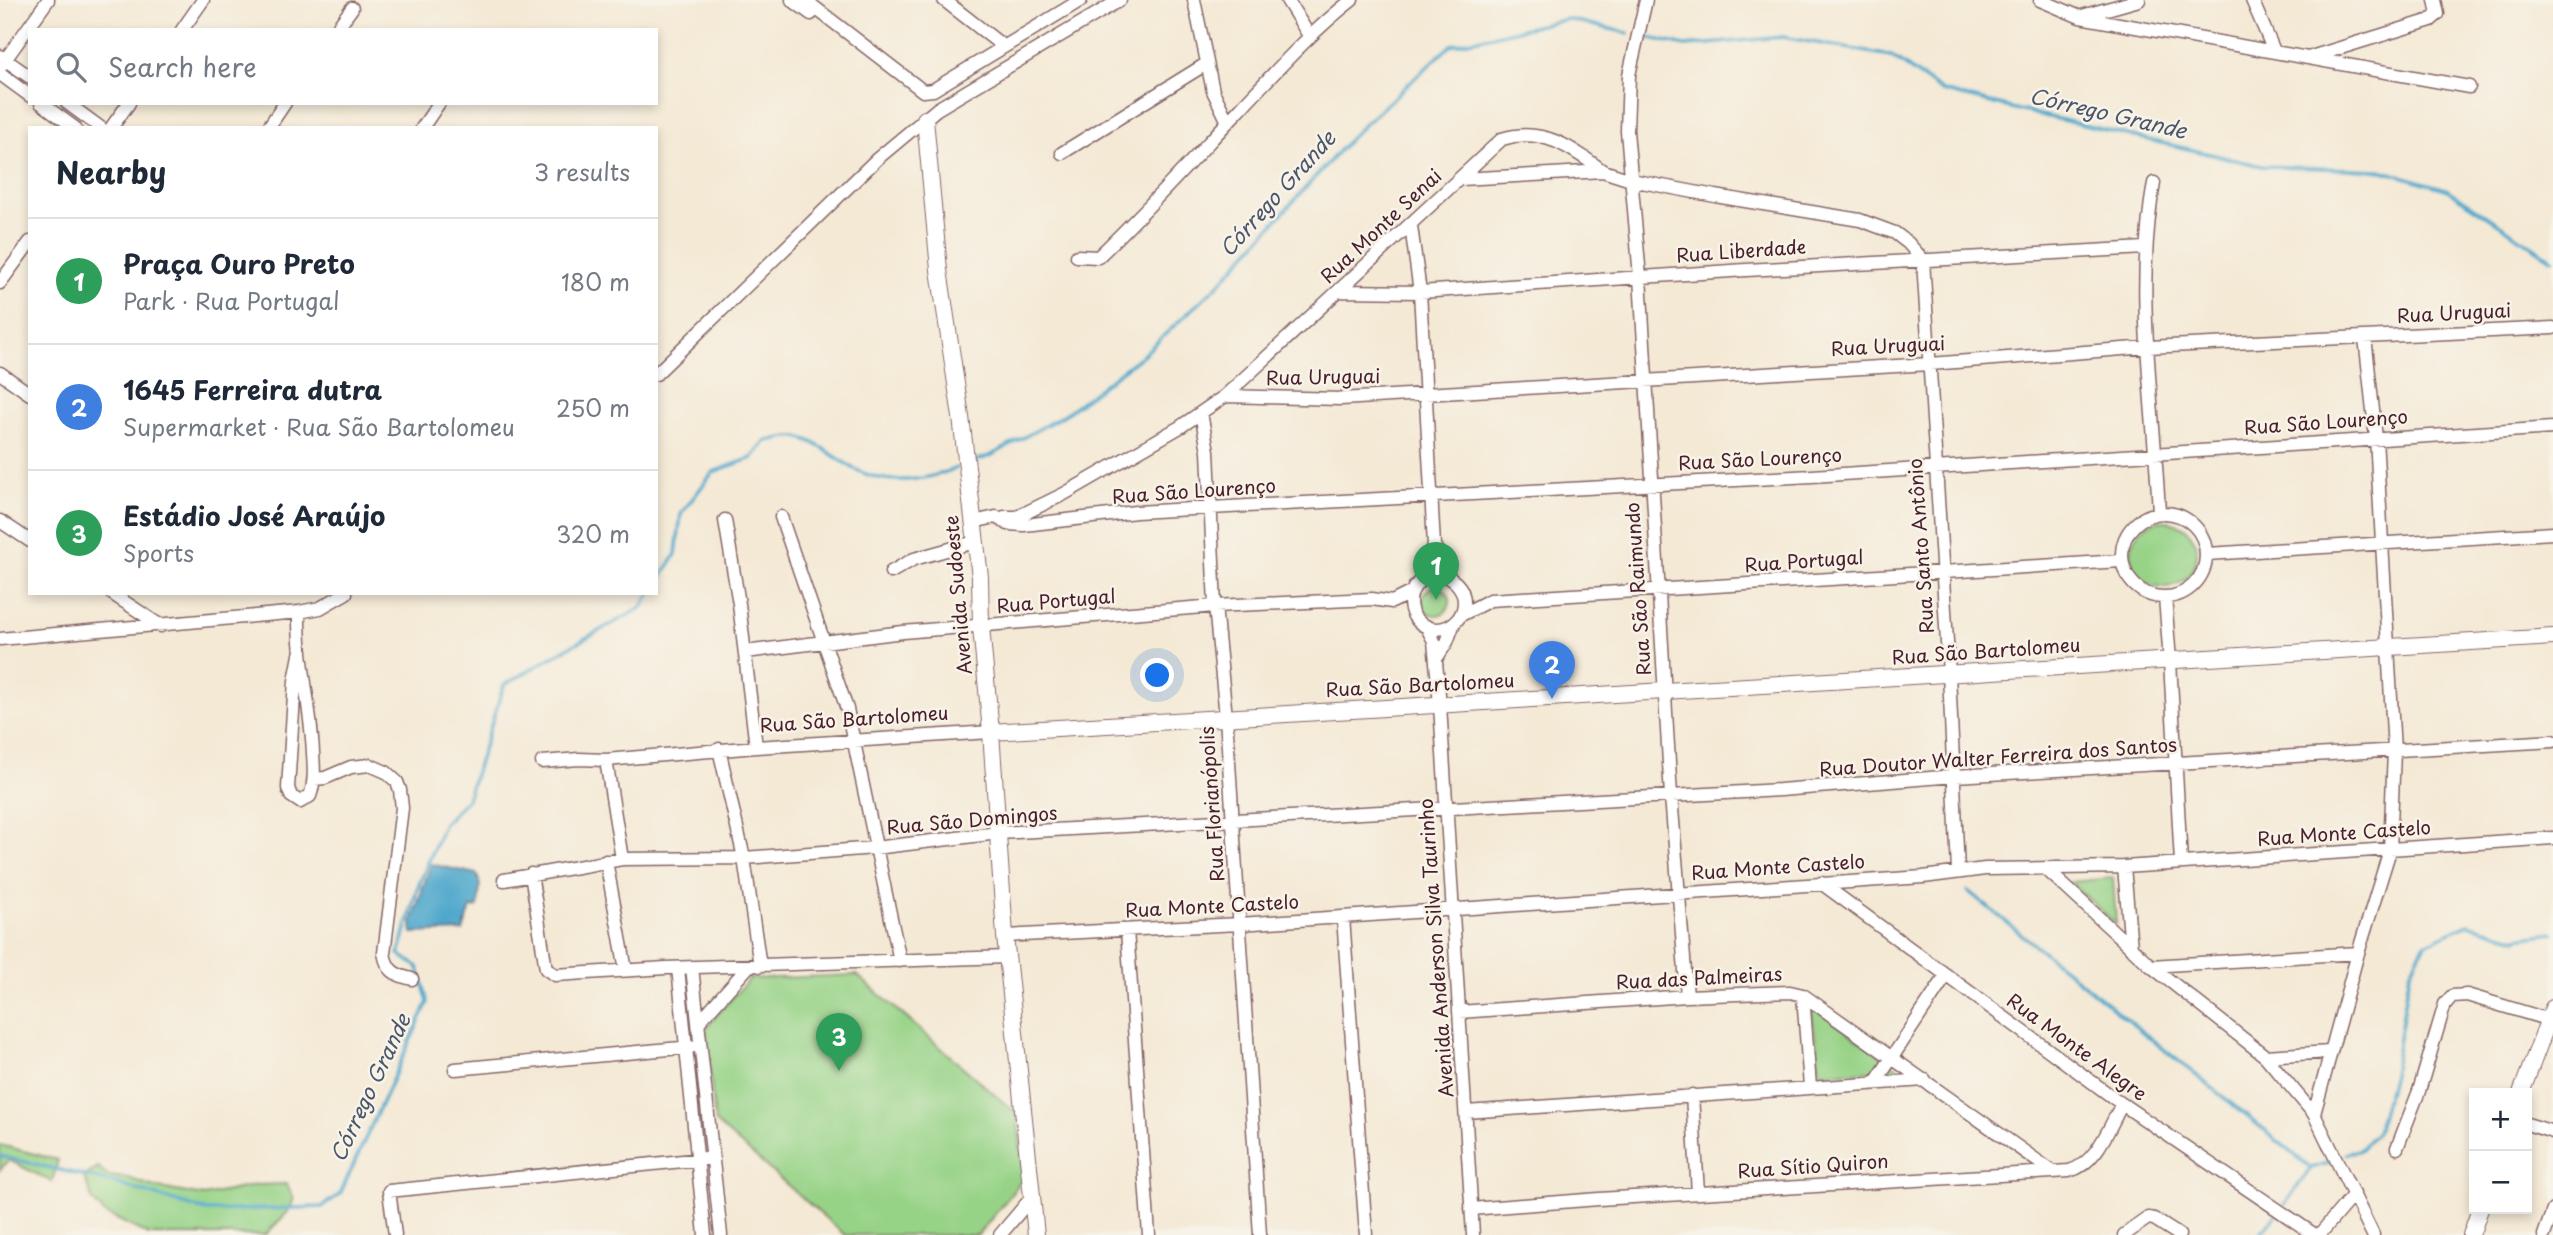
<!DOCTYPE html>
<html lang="en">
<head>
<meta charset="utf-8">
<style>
	:root { --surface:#fff; --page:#f2f2f3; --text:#1f2937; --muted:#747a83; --line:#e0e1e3; --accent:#2563eb }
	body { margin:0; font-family:"Playpen Sans",sans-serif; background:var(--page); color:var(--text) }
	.controls { position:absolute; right:21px; bottom:21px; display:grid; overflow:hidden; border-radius:0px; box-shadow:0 4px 10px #0003 }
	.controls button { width:63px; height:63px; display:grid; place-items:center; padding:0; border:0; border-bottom:2px solid var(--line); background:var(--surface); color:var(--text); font:35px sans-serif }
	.you { position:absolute; left:1158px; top:676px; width:24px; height:24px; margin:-18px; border:5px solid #fff; border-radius:50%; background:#1a73e8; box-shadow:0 0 0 10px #1a73e833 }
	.badge { display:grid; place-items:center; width:46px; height:46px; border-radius:50%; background:var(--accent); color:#fff; font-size:23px; font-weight:700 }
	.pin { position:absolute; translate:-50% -58px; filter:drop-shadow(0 2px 4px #0008) }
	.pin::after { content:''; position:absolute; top:37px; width:24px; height:21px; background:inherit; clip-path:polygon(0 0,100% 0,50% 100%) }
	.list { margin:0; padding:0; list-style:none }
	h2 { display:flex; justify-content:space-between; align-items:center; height:91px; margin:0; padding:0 28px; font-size:30px }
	h2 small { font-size:23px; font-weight:400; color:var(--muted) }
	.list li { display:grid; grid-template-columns:46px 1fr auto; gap:21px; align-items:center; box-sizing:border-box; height:126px; padding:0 28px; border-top:2px solid var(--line) }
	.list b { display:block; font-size:26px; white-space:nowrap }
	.list p { margin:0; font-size:23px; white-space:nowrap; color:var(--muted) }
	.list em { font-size:23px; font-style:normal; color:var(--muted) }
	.icon { flex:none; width:38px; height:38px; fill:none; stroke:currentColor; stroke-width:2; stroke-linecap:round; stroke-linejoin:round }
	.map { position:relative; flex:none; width:2553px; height:1235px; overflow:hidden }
	.search { position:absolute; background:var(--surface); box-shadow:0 4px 10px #0003; left:28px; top:28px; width:630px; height:77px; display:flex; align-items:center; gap:18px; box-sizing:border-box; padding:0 24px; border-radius:0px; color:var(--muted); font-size:26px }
	.panel { position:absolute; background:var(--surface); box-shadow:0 4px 10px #0003; left:28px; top:126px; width:630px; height:469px; border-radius:0px }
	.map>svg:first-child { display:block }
</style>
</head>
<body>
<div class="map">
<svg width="2553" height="1235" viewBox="0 0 2553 1235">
	<rect width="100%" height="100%" fill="#f7f3e8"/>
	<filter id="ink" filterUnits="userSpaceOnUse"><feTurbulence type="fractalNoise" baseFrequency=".0143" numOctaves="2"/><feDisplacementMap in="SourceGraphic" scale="14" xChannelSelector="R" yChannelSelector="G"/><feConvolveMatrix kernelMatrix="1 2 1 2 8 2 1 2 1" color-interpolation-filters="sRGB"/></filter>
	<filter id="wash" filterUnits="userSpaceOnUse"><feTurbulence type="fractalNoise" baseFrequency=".00686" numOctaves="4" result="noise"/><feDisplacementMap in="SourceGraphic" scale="28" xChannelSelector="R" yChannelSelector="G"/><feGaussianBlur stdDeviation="1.57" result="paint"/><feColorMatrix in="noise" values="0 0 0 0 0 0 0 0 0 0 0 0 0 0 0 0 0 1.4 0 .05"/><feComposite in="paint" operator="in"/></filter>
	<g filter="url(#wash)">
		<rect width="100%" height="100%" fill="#f4e9d5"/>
		<path fill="#97d387" stroke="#707959" stroke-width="2" d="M2131 554a33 33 0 1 1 66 0a33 33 0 1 1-66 0Z
			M1422 601a14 14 0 1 1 28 0a14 14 0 1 1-28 0Z
			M2113,878L2116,924L2070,882Z
			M857,975L1017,1114L1024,1178L978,1235H845L715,1122L706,1028L749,979Z
			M1811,1006L1901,1070L1820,1073Z
			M0,1145L58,1160L52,1182L9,1160L0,1170Z
			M98,1167L108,1176L128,1178L154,1187L204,1196L257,1185L286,1184L294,1198L289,1211L265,1235H149L104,1213L93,1201L84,1177Z"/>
		<path fill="#4fa8cc" stroke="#4c647c" stroke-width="2" d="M431,864L477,874L480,885L478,907L471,908L463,931L412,933V921Z"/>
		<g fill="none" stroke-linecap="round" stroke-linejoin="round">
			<path stroke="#4fa8cc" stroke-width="3.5" d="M1646,37L1685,46L1783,37L1891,56L1942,91L2023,111L2262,166L2380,170L2446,189L2553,260
				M976,461L992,455L1064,415L1144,354L1219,284L1355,133L1451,45L1567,19L1628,33
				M656,585L676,554L681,514L713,472L752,458L766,441C775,440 789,435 798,437C822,443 840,463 861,472C891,486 927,480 957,468
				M1968,891L2311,1168
				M2346,1154L2361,1149L2377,1132L2393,1075L2410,972L2425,944L2468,924L2517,938L2553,933
				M0,1156L115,1183L207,1211L322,1207L340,1194L428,1002L418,967L399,954L417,890L444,823L467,799L504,685L573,645L641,608L651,593
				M2285,1204L2311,1168L2331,1162
				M2259,1235L2276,1215"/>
		</g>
	</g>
	<g filter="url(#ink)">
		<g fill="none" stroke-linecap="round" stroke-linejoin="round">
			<defs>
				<path id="minor" d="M792,0L811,14
					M805,0L923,91L933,90L1081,0
					M944,0L1004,47
					M1194,0L1213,91L1228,122
					M1287,0L1310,37
					M1646,0L1629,75L1627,131L1640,277L1671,796L1687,996
					M2040,0L2080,17L2469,87
					M2252,0L2274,51
					M2082,16L2139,0
					M182,30L203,0
					M336,30L352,8
					M0,56L30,77
					M2311,57L2431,20L2438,14L2435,0
					M0,67L48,0
					M0,74L30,96
					M41,103L75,128
					M67,103L101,128
					M111,128L129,103
					M268,128L285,103
					M422,128L439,103
					M1062,153L1206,64
					M1461,179L1603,171L1631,180L1715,196L1860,220L1895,233L1908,243L1923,260L1949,674L1958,871
					M2154,183C2134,292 2154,403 2159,513
					M1411,226L1420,292L1434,545L1423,579
					M1077,256L1098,257C1147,210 1193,159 1240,109C1276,71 1311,32 1352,0
					M0,283L30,242
					M1340,291L1420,292L1746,270L2145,248
					M0,373L30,394
					M656,374L877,159L937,109L1120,0
					M1225,396L1341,399L1930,364L2148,347L2553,328
					M1201,413L1208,451L1215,606L1226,717L1260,1235
					M2122 555a42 42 0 1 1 84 0a42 42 0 1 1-84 0Z
					M781,517L847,709L900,961
					M1004,517H1017L1064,494L1180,427L1225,396L1502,139C1542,126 1572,148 1603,171
					M725,520L739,604L756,747
					M0,521L30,541
					M973,522L996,517L1008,524L1024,525L1136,512L1812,476L2553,428
					M1434,545L1450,578
					M2207,554L2553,533
					M891,572L914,559L975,542
					M1410 602a27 27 0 1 1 54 0a27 27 0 1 1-54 0Z
					M111,593L161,626
					M2165,597L2170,661L2181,863
					M299,612C298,659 311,706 313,753C314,768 315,782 310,796L300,802L291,796L288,788L295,681L301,650
					M1461,615L1490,600L2121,561
					M1426,626L1434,641L1440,705L1473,1235
					M0,639L299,612L320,608L346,593
					M745,652L903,632L1215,606L1372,599L1392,602L1412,592
					M1436,659L1447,642L1454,623
					M719,749L744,858L760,966
					M606,760L622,859
					M542,762L579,759L606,760L756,747L991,732
					M314,779L325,778L351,767L370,765L386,772L397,782L400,790L402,808L384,953C387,970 394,975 412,979
					M606,861L626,970
					M2124,867L2131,948
					M2045,868L2151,966L2265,1056L2314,1114L2373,1235
					M531,874L546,969L555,975L666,968L1008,957
					M504,880L622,859L744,858L875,848L998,833L1780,790L1955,776L2553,741
					M1821,883L2122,1104L2315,1235
					M1343,917L1366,1235
					M1127,930L1149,1235
					M1005,936L1239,924L1923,877L1985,869L2124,867L2553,838
					M2151,966L2358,953
					M692,967L721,1235
					M678,968L705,1235
					M1803,995L1810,1087
					M1459,1012L1687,996L1790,992L1803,995L2053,1172
					M698,1023L749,966
					M2265,1056L2330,1052
					M455,1069L691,1047
					M1875,1083L1946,976
					M1692,1095L1698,1193
					M1466,1112L1925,1080
					M2314,1114L2358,953L2390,850L2394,751L2376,438L2365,337
					M2527,1124L2553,1132
					M2397,1148L2419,1091L2445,1004L2452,996L2467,995L2553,1021
					M1471,1209L1599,1199L2069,1171C2097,1164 2109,1127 2122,1104
					M395,1235L389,1191L712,1158
					M1000,1235L1033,1196
					M2124,1235L2148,1218L2154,1219L2179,1235
					M2319,1235L2354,1194
					M2544,1235L2553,1210"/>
				<path id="tertiary" d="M925,119L939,270L961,417L980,577L981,627L991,732L1005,936L1036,1235
					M991,732L2553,637
					M2521,1093L2553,1008
					M2471,1235L2480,1209"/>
			</defs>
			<use href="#minor" stroke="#866666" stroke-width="15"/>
			<use href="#tertiary" stroke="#866666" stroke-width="18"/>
			<use href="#minor" stroke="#fff" stroke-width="12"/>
			<use href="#tertiary" stroke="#fff" stroke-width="16"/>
		</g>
	</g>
	<g text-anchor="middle" stroke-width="5" stroke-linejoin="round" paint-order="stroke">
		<g font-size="19" fill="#4a1f2b" stroke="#f7f3e8">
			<text transform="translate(1381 226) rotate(-43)" y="7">Rua Monte Senai</text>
			<text transform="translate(1741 251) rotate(-4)" y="7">Rua Liberdade</text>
			<text transform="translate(2454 313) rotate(-3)" y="7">Rua Uruguai</text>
			<text transform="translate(1888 346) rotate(-3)" y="7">Rua Uruguai</text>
			<text transform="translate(1323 377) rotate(-1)" y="7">Rua Uruguai</text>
			<text transform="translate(2326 422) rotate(-4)" y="7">Rua São Lourenço</text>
			<text transform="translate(1760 459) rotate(-3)" y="7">Rua São Lourenço</text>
			<text transform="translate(1194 491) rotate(-4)" y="7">Rua São Lourenço</text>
			<text transform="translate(1921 546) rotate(-94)" y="7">Rua Santo Antônio</text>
			<text transform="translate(1804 561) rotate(-4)" y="7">Rua Portugal</text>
			<text transform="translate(1638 589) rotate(-94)" y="7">Rua São Raimundo</text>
			<text transform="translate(958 595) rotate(-95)" y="7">Avenida Sudoeste</text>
			<text transform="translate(1056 601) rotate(-5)" y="7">Rua Portugal</text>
			<text transform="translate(1986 651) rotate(-4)" y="7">Rua São Bartolomeu</text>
			<text transform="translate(1420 685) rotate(-3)" y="7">Rua São Bartolomeu</text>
			<text transform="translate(854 719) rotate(-4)" y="7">Rua São Bartolomeu</text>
			<text transform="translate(1998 757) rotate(-4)" y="7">Rua Doutor Walter Ferreira dos Santos</text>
			<text transform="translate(1212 804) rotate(-94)" y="7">Rua Florianópolis</text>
			<text transform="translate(972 820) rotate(-5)" y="7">Rua São Domingos</text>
			<text transform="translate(2344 833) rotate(-4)" y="7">Rua Monte Castelo</text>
			<text transform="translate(1778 867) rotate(-4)" y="7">Rua Monte Castelo</text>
			<text transform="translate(1212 906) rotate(-3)" y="7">Rua Monte Castelo</text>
			<text transform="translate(1436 948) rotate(-94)" y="7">Avenida Anderson Silva Taurinho</text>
			<text transform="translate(1699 978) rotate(-3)" y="7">Rua das Palmeiras</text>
			<text transform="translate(2077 1047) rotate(36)" y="7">Rua Monte Alegre</text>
			<text transform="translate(1813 1166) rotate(-4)" y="7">Rua Sítio Quiron</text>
		</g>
		<g font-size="21" font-style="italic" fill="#4c566b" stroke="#f7f3e8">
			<text transform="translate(2108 114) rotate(13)" y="7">Córrego Grande</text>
			<text transform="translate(1278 194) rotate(-48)" y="7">Córrego Grande</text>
			<text transform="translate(371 1088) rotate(-65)" y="7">Córrego Grande</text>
		</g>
	</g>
</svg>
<div class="controls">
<button>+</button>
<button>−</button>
</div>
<div class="you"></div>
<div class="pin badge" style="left:1436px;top:600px;background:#2e9e5b">1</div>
<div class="pin badge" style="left:1552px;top:699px;background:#3f7fe0">2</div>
<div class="pin badge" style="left:839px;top:1071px;background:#2e9e5b">3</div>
<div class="search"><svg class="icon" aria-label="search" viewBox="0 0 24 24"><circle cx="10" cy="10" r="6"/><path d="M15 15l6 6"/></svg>Search here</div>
<section class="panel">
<h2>Nearby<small>3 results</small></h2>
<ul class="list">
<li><span class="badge" style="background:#2e9e5b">1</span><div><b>Praça Ouro Preto</b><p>Park · Rua Portugal</p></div><em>180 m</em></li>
<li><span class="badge" style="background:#3f7fe0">2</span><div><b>1645 Ferreira dutra</b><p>Supermarket · Rua São Bartolomeu</p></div><em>250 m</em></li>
<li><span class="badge" style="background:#2e9e5b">3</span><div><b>Estádio José Araújo</b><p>Sports</p></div><em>320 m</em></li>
</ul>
</section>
</div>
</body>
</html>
